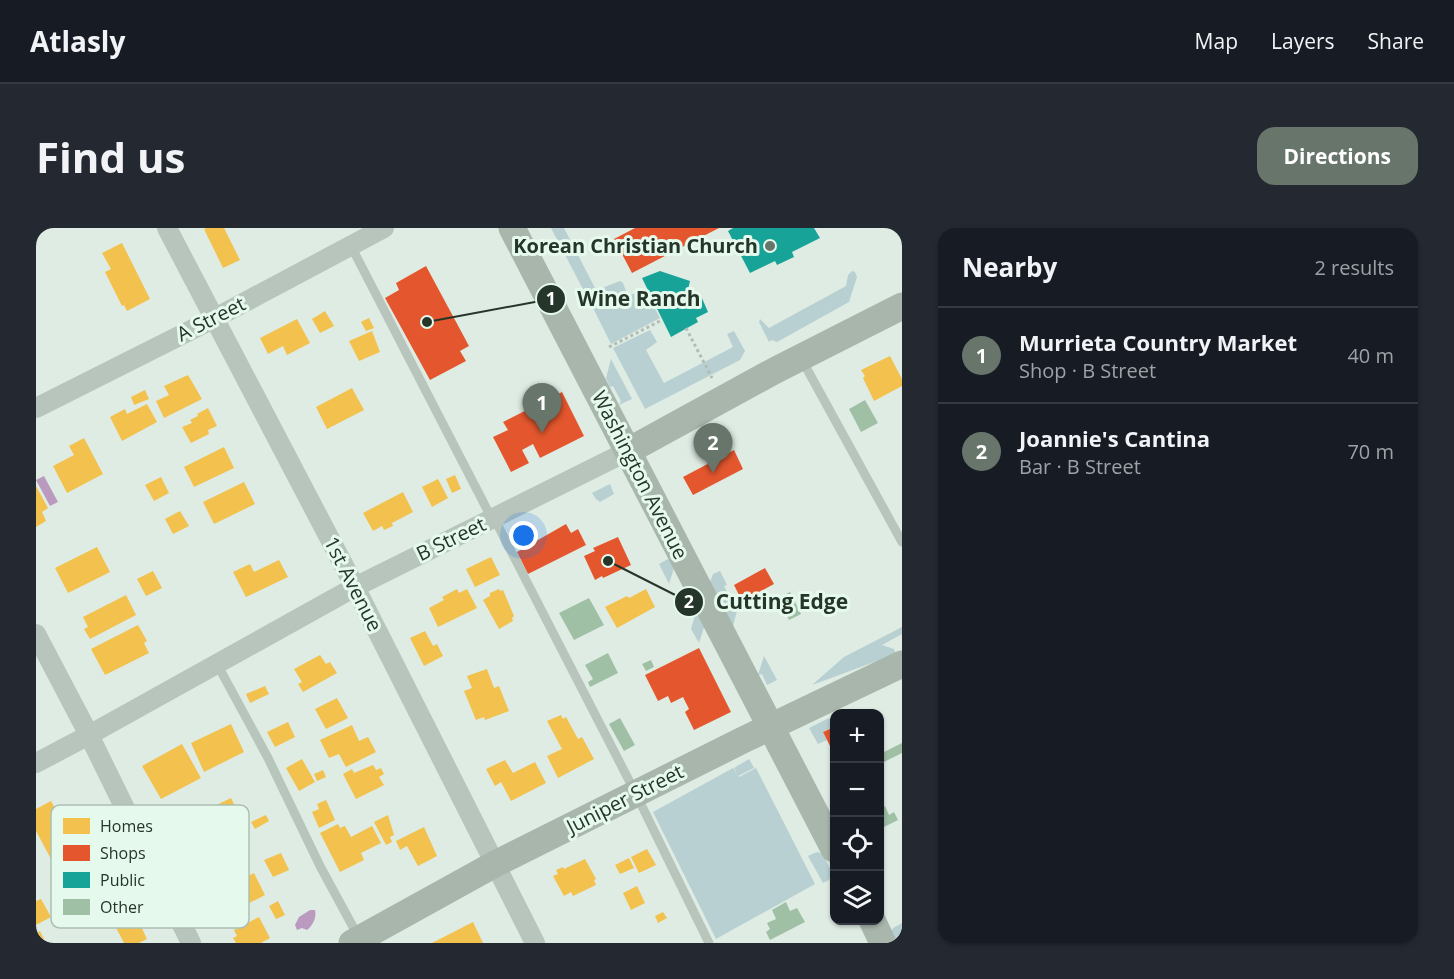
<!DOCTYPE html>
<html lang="en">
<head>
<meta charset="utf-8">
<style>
	:root { --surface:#171b24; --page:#242831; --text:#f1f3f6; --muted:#9ea1a6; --line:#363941; --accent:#67756a }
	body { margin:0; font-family:"Open Sans",sans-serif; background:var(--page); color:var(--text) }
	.controls { position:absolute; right:18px; bottom:18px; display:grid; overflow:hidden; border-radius:12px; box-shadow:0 2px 4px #0004 }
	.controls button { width:54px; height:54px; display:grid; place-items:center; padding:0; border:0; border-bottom:2px solid var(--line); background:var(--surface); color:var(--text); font:30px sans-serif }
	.you { position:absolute; left:488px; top:308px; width:21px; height:21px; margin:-15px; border:4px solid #fff; border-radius:50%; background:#1a73e8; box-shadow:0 0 0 9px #1a73e833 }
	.badge { display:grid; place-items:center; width:39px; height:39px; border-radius:50%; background:var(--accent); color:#fff; font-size:20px; font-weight:700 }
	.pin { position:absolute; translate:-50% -50px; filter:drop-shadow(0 2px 3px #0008) }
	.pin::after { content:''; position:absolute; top:32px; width:21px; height:18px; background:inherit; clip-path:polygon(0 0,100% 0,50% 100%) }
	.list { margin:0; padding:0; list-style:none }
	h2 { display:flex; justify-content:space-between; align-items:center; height:78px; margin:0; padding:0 24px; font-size:26px }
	h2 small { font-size:20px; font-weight:400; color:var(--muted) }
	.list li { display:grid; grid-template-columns:39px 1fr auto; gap:18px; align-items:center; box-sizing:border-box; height:96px; padding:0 24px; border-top:2px solid var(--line) }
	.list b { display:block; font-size:22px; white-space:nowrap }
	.list p { margin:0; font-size:20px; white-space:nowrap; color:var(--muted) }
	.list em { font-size:20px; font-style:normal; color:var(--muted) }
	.icon { flex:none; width:33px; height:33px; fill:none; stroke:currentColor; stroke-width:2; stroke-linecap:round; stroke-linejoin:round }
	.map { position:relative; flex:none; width:866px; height:715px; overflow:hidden; border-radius:18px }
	header { display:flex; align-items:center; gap:36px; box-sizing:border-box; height:84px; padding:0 30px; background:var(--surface); border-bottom:2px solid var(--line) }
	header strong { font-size:28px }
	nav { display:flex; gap:33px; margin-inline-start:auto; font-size:21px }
	.intro { display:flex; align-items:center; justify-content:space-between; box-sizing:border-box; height:144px; padding:0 36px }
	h1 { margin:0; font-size:42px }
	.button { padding:15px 27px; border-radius:18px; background:var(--accent); color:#fff; font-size:21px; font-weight:700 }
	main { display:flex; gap:36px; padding:0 36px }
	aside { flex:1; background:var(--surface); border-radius:18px; box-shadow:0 2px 4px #0004 }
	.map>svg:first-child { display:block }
</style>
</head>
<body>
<header>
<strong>Atlasly</strong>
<nav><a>Map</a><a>Layers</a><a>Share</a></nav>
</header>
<div class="intro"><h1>Find us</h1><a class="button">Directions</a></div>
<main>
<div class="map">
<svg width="866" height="715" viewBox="0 0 866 715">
	<rect width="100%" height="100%" fill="#dfece4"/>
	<path fill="#b8d0d1" d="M515,0H528L559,60L550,67Z
		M816,43L819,44L821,49L813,74L741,114L736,112L733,114L723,94L724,91L733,100L810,58L812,47Z
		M584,53L587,55L592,68L609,62L624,90L575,116L552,70L561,62Z
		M614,102L621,114L610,122L628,155L697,119L691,106L698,103L709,123L704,132L609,181L577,120Z
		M575,131L596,171L583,177L585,173L577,158L574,159L570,150Z
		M574,256L578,266L564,274L560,271L556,265Z
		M632,331L639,337L633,356L623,336Z
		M684,343L691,357L688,358L701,383L697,398L689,385L692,383L686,372L684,373L674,354L677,346Z
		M661,381L669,396L663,415L655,401Z
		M866,399V406L846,417L858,421L860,426L776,457L808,429Z
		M728,428L741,452L731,457L726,446L722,447Z
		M798,490V498L787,504L791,512L782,516L773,500L791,491Z
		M713,531L718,540L702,548L698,540Z
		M697,540L703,549L720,540L779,656L680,711L617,584Z
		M781,624L787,626L796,645L793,652L787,655L772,628Z
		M866,695V715H860L855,704L857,700Z"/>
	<path fill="#bb9ac0" d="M8,248L22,274L14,278L0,252Z
		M274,682H279C281,690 276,698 271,702L266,700L261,702L259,697L263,689Z"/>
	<path fill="#f2c14e" d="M171,0H188L204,32L187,40L168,1Z
		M86,15L114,71L91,83L88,77L86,78L69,44L75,41L66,25Z
		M289,83L298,98L284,105L276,91Z
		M333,90L338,100L330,103L325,94Z
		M261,91L274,115L251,127L247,118L232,126L224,110Z
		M336,103L344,124L323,133L313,113Z
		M854,128L866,151V158L838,173L827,150L829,148L825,142Z
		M152,147L166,171L128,190L120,173L133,167L128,158Z
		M316,160L328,182L291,201L280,179Z
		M109,162L113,171L98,177L95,169Z
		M111,176L121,194L86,213L74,189L89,181L91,186Z
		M172,180L181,198L172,202L173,206L155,215L146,199L156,195L154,192L162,188L161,186Z
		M48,210L67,246L31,265L17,238L38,227L33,218Z
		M188,219L198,240L158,259L148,239Z
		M419,247L425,261L416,265L410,251Z
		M125,249L133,265L118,273L109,257Z
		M402,251L412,270L396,279L386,259Z
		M208,254L219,276L178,296L167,274Z
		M0,258L12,280L6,284L10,293L0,299Z
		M367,264L377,284L356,295L357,298L348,302L346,298L337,303L327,285Z
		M144,283L153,298L137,306L129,291Z
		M61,319L74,344L32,365L19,340Z
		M455,329L464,347L439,359L430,341Z
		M243,332L252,349L210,369L197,344L214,336L218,344Z
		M117,343L126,360L110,368L101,351Z
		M421,361L423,365L431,361L441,380L402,399L393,380L408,372L406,369Z
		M463,361L464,363L467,362L478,388L476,390L477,393L463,401L447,372L454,368V365Z
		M610,361L619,379L581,400L569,379L591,368L593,370Z
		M90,367L100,387L54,411L48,401L52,399L47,389Z
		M102,397L111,413L108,415L113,425L69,447L55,421Z
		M389,403L397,418L401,416L407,428L388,438L374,410Z
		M284,427L290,436L294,434L301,445L267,464L262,456L266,454L258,441Z
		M451,441L458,460L463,458L473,483L449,492L448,489L440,492L428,463L436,460L431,448Z
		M229,458L233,466L214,475L210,466Z
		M301,470L312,490L290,501L279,481Z
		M525,487L527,491L530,489L542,511L546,509L558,531L522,550L511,528L526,521L511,493Z
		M252,494L259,509L239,519L231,504Z
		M195,496L208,524L168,544L155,515Z
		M316,497L323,513L332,509L340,524L310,539L303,526L293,530L284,512Z
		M146,516L165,550L125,571L106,538Z
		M266,531L279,554L263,563L250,540Z
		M469,532L477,545L499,534L510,555L475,573L465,554L459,558L450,541Z
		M337,537L340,542L345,540L348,546L343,549L348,557L320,571L307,546L316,541L318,545Z
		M287,542L290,549L281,553L278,546Z
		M195,570L206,592L170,609L169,605L153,613L143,592L161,584L162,586Z
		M290,572L299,592L283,600L276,584L283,581L281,576Z
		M15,573L22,586L32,581L49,613L15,631L0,603V581Z
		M230,587L233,593L219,601L215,594Z
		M352,587L358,607L354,609L356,614L350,617L338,594Z
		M302,596L304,600L309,598L315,609L336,598L345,615L325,625L328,632L304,644L284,605Z
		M388,599L401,628L382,638L371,618L364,622L360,613Z
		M611,621L620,637L603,645L595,629Z
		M245,625L253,642L237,649L228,632Z
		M593,630L598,640L584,646L579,637Z
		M56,631L65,648L24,669L14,652Z
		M549,631L560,651L558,652L560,657L537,668L535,664L528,668L517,648L522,646L520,642L527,639L528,641Z
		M218,645L229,667L186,689L175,667Z
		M601,658L609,675L595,682L587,665Z
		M5,671L15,689L0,697V673Z
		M89,673L92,679L95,677L111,711L103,715H88L74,688L77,687L74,681Z
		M242,673L249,687L240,691L233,678Z
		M627,684L631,690L622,695L619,688Z
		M223,689L234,710L225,715H200L197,710L201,708L198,702Z
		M437,694L447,715H396Z
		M4,703L10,715H0V705Z"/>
	<path fill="#e4572e" d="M599,0H683L596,45L578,11Z
		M390,38L433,118L424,123L430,133L394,152L349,70L363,62L360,55Z
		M526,164L548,208L504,230L497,216L486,222L493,235L475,244L457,209L472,202L467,194Z
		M698,222L707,241L657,267L647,249Z
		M530,296L535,305L542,301L550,317L492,346L481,324Z
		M582,309L595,337L567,350L566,348L559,352L548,328L559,323L557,320Z
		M729,340L738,356L706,373L698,357Z
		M663,420L695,484L658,502L649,484L653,481L647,469L635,475L632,468L622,473L609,447Z
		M798,499V526L787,504Z"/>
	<path fill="#17a398" d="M697,0H778L784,10L756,24L758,29L741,37L739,33L714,45L692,3Z
		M624,43L654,53L651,65L656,64L659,70L665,68L672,84L660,90L662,94L635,109L606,50Z"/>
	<path fill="#9fc0a5" d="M829,172L842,195L825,204L813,181Z
		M754,364L765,386L753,392L742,370Z
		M553,370L568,397L538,412L523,385Z
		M572,425L582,445L554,459L552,454L557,451L549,437Z
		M615,432L618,439L610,443L606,436Z
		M584,490L599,517L588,523L573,496Z
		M866,515V525L844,536V526Z
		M849,578L853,587L858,584L862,592L844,601V581Z
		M750,674L754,683L761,680L769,694L734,712L730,704L734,701L731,695L740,691L736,682Z"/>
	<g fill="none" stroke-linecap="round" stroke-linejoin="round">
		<path stroke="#b0bdb4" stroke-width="3" stroke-dasharray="3 3" stroke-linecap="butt" d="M650,100L676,150
			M573,119L626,92"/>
		<path stroke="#b7c5bc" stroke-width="9" d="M315,18L456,291
			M766,132L866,314
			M458,290L600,566L673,715
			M181,436L232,530L284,638L323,710"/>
		<path stroke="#b7c5bc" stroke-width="20" d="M131,0L319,359L499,715
			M0,180L179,90L348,0
			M0,406L53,507L155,715
			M0,535L53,507L319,359L592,223"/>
		<path stroke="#a8b6ac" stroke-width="27" d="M476,0L798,621
			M592,223L738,143L866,78
			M836,692L847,715
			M316,715L459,636L709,511L866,436"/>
	</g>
	<circle fill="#67756a" stroke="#e5faed" stroke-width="2" cx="734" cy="18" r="6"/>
	<g text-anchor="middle" stroke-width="6" stroke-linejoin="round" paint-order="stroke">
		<g font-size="20" font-weight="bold" fill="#263529" stroke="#e5faed" text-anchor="end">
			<text x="722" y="25">Korean Christian Church</text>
		</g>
		<g font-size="20" fill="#263529" stroke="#e5faed">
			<text transform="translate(175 91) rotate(-27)" y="7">A Street</text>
			<text transform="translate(604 247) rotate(63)" y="7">Washington Avenue</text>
			<text transform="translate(415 311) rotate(-26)" y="7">B Street</text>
			<text transform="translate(317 356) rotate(63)" y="7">1st Avenue</text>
			<text transform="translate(589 571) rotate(-27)" y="7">Juniper Street</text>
		</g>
	</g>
	<rect x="15" y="577" width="198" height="123" rx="9" fill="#e5faed" stroke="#acbfb2" stroke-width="1.5"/>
	<rect x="27" y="590" width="27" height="16" fill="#f2c14e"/>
	<rect x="27" y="617" width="27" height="16" fill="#e4572e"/>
	<rect x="27" y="644" width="27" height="16" fill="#17a398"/>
	<rect x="27" y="671" width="27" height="16" fill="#9fc0a5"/>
	<g font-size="16" fill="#263529">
		<text x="64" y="604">Homes</text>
		<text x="64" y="631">Shops</text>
		<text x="64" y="658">Public</text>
		<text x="64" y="685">Other</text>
	</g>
	<path fill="none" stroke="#263529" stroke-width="2" d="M391 94L515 71M572 333L653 374"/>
	<g fill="#263529" stroke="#e5faed" stroke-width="2">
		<circle cx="391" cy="94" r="6"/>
		<circle cx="572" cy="333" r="6"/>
		<circle cx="515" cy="71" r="15"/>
		<circle cx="653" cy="374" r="15"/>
	</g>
	<g font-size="18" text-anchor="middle" font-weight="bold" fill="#fff">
		<text x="515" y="77">1</text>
		<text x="653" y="380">2</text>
	</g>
	<g font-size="21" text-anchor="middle" font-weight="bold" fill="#263529" stroke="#e5faed" stroke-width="6" stroke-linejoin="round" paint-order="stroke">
		<text x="603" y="78">Wine Ranch</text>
		<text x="746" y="381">Cutting Edge</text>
	</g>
</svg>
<div class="controls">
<button>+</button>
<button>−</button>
<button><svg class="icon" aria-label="locate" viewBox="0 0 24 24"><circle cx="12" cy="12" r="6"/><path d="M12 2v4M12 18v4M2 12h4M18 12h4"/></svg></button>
<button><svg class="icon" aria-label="layers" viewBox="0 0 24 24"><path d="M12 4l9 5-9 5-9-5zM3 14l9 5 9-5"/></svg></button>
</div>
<div class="you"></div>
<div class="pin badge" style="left:506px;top:205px">1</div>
<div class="pin badge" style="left:677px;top:245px">2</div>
</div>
<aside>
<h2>Nearby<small>2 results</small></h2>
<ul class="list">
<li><span class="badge">1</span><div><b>Murrieta Country Market</b><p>Shop · B Street</p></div><em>40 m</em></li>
<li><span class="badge">2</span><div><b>Joannie's Cantina</b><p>Bar · B Street</p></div><em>70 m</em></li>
</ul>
</aside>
</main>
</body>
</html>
